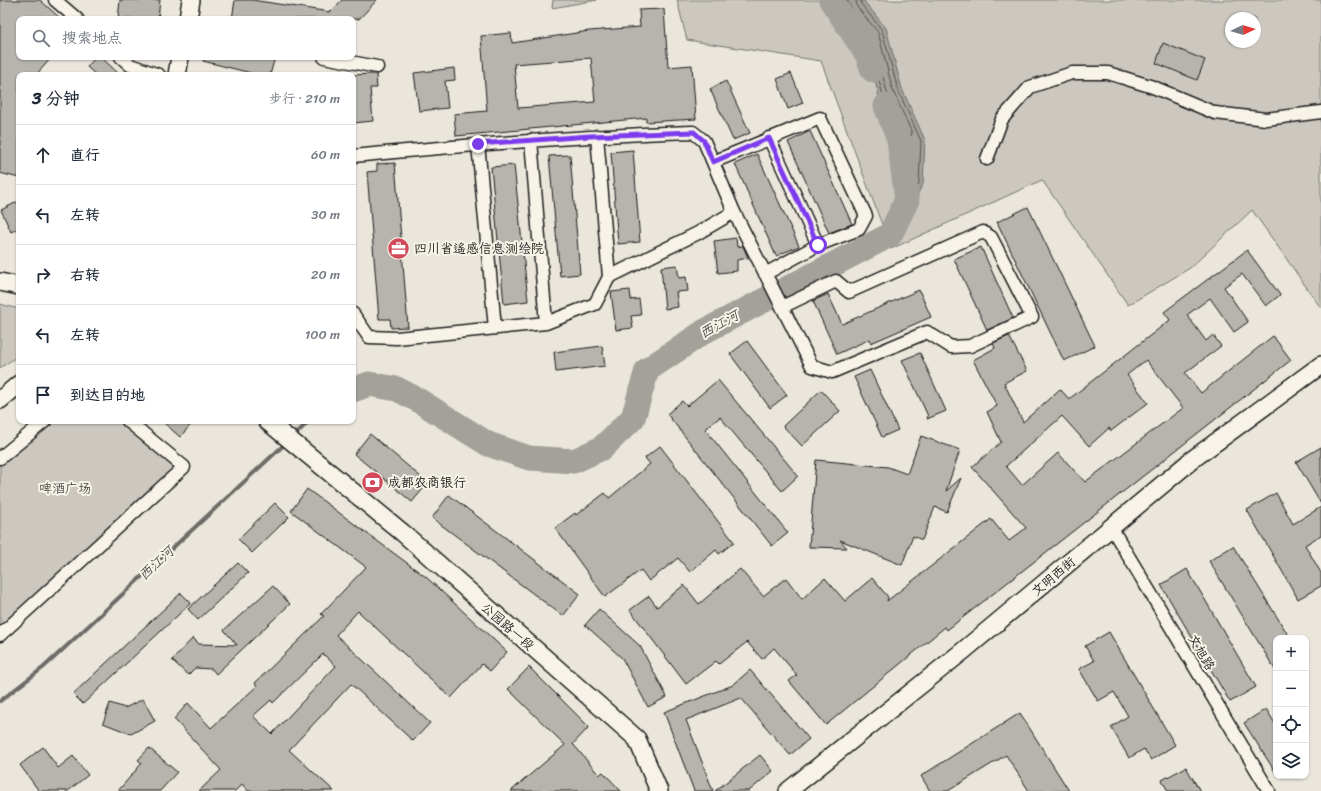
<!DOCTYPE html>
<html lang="zh">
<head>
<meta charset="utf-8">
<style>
	:root { --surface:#fff; --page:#f6f6f7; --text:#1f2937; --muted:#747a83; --line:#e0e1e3 }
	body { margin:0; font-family:Sriracha,"LXGW WenKai TC",sans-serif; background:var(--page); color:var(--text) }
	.controls { position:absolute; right:12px; bottom:12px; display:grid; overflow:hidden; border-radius:8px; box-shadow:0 1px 3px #0004 }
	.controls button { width:36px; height:36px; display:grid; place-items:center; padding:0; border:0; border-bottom:1px solid var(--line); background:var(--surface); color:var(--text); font:20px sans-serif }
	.compass { position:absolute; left:1225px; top:12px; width:36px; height:36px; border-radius:50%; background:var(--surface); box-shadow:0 1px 3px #0004; rotate:86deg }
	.stop { position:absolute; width:12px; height:12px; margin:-9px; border:3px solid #7c3aed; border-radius:50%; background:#fff }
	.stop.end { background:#7c3aed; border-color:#fff; box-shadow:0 1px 4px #0008 }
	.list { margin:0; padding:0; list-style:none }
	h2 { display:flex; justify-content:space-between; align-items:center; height:52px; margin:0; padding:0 16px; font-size:17px }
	h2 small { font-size:13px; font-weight:400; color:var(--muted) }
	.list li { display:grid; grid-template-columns:26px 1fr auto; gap:12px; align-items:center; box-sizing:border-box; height:60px; padding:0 16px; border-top:1px solid var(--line) }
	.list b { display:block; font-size:15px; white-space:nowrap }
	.list em { font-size:13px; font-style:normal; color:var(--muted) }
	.icon { flex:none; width:22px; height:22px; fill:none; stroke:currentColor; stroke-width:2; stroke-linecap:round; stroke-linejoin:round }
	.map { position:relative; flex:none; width:1321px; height:791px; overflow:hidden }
	.search { position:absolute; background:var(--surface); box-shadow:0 1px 3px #0004; left:16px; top:16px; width:340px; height:44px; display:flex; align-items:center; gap:10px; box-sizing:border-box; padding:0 14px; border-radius:8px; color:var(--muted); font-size:15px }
	.panel { position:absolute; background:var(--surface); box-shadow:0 1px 3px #0004; left:16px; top:72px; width:340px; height:352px; border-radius:8px }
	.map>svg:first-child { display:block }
</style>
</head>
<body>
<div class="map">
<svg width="1321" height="791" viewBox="0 0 1321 791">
	<rect width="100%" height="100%" fill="#eae6dc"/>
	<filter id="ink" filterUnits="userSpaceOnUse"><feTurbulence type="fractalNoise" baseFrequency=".025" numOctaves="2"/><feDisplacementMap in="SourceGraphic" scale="8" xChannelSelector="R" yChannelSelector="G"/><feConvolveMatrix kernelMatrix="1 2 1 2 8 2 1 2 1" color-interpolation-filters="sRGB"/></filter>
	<g filter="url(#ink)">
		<path fill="#ccc8c0" stroke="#74726e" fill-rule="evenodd" d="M553,0H597L552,8Z
			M677,0H1321V308L1252,210L1190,268L1128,305L1042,180L891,249L821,61L687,40ZM1231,18H1255V42H1231Z
			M0,304L19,309V355L0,368Z
			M45,421H128L184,467L0,635V458Z"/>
		<path fill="#a3a19a" stroke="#6d6c68" d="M836,0H863L886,28L902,89L925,140L923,184L909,210L906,147L886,122L871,66Z"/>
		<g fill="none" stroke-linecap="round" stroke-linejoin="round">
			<path stroke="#52514e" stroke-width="1" d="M841,0L875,64L889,120L910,146L912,188L915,190L919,183L921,141L898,90L882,30L861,4V0
				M847,0L879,62L894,118L911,136L912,133L893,91L878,32L857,7L856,0"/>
			<path stroke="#6d6c68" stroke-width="4" d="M293,437L309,421
				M0,701L44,667L286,443"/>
			<path stroke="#a3a19a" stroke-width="25" d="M831,0L867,54L873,70
				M353,390L369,384L397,389L418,400L488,444L529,458L574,461L602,448L633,418L647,370L705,331L890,235L907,200L899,140L886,106"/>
		</g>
		<path fill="#b6b4ac" stroke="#1c1c1c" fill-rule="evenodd" d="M0,0H40L61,19H19V57H52L36,75H19V178L0,173Z
			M120,0H160L158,19H118Z
			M235,0H252L330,12L342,0H377L359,19H232Z
			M664,9L668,67L692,65L696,119L646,122V118L456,136L454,114L487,111L481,36L511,33L512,43L589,31L640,27L639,10ZM591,58L595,102L518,108L514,64Z
			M1163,43L1205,60L1197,80L1156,63Z
			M96,57H101L120,75H96L87,67Z
			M203,57H275L270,75H259L203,61Z
			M454,68L455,80L445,81L448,108L419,111L414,73Z
			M791,73L803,103L788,109L777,79Z
			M372,74H376L377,88H370L373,121L353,123V75Z
			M726,81L750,133L733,140L710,89Z
			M810,131L852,224L829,233L788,142Z
			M633,150L640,242L618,244L611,152Z
			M757,154L799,246L776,256L735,164Z
			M570,155L580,274L560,276L549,156Z
			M395,163L408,327L391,328L390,319H379L367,172L377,171V164Z
			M514,165L528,301L504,304L491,167Z
			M19,201V228L11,232L1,210Z
			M1028,207L1095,346L1064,361L997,222Z
			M736,238L737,247L743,246L748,258L737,260V271L718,273L714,241Z
			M981,247L1013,318L987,330L954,259Z
			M1247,250L1280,295L1266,306L1242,274L1224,287L1248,322L1234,332L1210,298L1187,315L1206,341L1213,335L1221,346L1185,373L1201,393L1273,336L1291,360L947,630L945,627L826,725L789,681L797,675L774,648L762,659L747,642L719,664L716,661L686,684L630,610L649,596L657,607L684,585L699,604L740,569L763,596L786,578L802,599L825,578L845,601L872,578L888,597L887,601L991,519L1009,541L1026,528L972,467L1001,442L987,412L997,406L973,360L995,348L993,343L1009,336L1027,371L1004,383L1023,422L1060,389L1069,399L1170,320L1164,312ZM1146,360L1183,408L1113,461L1085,482L1058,453L1022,485L1006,466L1062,416L1089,446L1109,428L1111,431L1148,403L1127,375Z
			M677,265L679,278L686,277L688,291L676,292L678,307L665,309L661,267Z
			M630,290L631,300L639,299L641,315L631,316L633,328L616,330L611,292Z
			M919,290L931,317L871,343L870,339L837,354L813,301L828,294L842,324Z
			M747,341L787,395L770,408L730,354Z
			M602,346L605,366L556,372L554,352Z
			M920,353L946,411L927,419L928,416L902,360Z
			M870,370L898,430L882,437L854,377Z
			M718,380L798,476L782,491L720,417L705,429L788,533L772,546L667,414L682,401L687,406Z
			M821,390L840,411L802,446L783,426Z
			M162,421H194L180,437Z
			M370,434L428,483L412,502L354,454Z
			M921,436L960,450L946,491L961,478L947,512L935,507L922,540L913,536L902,565L840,540L847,548L809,547L816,460L888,467L907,474Z
			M660,446L734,542L719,554L716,550L690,572L678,558L649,581L641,570L605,597L555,528L575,513L576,515L605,493L609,498L650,464L645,458Z
			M1321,447V504L1296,462Z
			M307,489L426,577L507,652L490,671L482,664L451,698L358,611L336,635L430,723L413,741L351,684L289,750L334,791H248L242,784L235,791H199L221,770L174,719L188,703L211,728L257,686L255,683L324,616L321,614L366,567L291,511ZM323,654L336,666L272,734L253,716L271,700L273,703Z
			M1276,493L1293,524L1321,507V535L1305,545L1321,573V586L1298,599L1247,510Z
			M449,495L580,594L563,616L432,518Z
			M275,503L289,517L252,553L238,539Z
			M1233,546L1290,638H1276V671L1209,561Z
			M238,563L248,573L198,620L188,609Z
			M1187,569L1256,687L1230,702L1161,585Z
			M273,586L290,604L216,674L212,669L195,668L188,675L172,660L193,638L199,644L237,645L224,630Z
			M181,593L191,603L83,704L73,694Z
			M599,609L640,646L667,697L648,707L622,658L585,625Z
			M1109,632L1175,745L1151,760L1144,749L1129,758L1111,727L1128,716L1114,692L1098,701L1079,669L1094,661L1085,646Z
			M529,667L589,727L573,744L599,775L603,772L621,791H511L565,745L508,689Z
			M750,670L809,739L790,755L741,698L686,720L713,791H694L664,712L733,685Z
			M143,699L155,721L131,734L103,723L110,703L125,708Z
			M1266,709L1276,725V773L1244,723Z
			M1020,713L1069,791H1029L1006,755L948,791H930L921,776Z
			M43,747L58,768L73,756L88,775L68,791H39L20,765Z
			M149,748L177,772L160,791H118L142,763L138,760Z
			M760,755L773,771L749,791H715Z
			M1186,767L1200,791H1168L1162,780Z"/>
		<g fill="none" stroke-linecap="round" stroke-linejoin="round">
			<defs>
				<path id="street" d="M55,0L77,19
					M121,57L130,65L159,75
					M324,57L377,67
					M597,136L609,277
					M769,138L818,245
					M531,140L546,323
					M478,144L495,328
					M353,156C466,145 580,136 693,132L704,141L734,212L812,366L832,372L927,332L951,347L970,346L1032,317L991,237L983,232L849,292L836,281L782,307
					M987,159L1002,119L1030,87L1072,73H1108L1153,87L1215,113L1266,119L1321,112
					M713,162L820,118L866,216L859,229L818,245L765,274
					M353,314L369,337L397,338L546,323L595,304L609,277L698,233L734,212
					M0,458L45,421
					M1111,527L1269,791
					M0,635L184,467L128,421"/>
				<path id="secondary" d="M188,19L191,0
					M177,75L180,57
					M0,282L19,286
					M0,400L19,384
					M267,421L403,533L637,739L659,791
					M788,791L963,651L1193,459L1321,365"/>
			</defs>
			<use href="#street" stroke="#1c1c1c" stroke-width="15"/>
			<use href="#secondary" stroke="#1c1c1c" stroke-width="20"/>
			<use href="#street" stroke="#f7f3e8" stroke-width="12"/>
			<use href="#secondary" stroke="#f7f3e8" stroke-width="17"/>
		</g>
	</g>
	<g fill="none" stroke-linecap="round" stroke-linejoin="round" filter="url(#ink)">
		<path stroke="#7c3aed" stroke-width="5" d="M478,144L590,136L694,132L704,141L713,162L769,138L818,245"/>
	</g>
	<defs>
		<symbol id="office-disc" viewBox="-11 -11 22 22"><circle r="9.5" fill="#d1495b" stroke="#f7f3e8"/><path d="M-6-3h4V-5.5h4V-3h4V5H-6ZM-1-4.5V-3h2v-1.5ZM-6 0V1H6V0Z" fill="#fff"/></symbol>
		<symbol id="bank-disc" viewBox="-11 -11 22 22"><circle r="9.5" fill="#d1495b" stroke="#f7f3e8"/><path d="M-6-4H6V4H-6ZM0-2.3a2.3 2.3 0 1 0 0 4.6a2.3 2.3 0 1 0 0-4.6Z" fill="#fff"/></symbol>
	</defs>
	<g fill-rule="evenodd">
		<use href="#office-disc" x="386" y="236" width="25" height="25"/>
		<use href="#bank-disc" x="360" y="470" width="25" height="25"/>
	</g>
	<g text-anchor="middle" stroke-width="4" stroke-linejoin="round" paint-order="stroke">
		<g font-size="13" fill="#1c1c1c" stroke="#f7f3e8" text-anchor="start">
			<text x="414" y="253">四川省遥感信息测绘院</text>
			<text x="388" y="487">成都农商银行</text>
		</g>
		<g font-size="13" fill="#51504d" stroke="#f7f3e8">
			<text x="65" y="493">啤酒广场</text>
		</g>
		<g font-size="13" fill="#1c1c1c" stroke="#f7f3e8">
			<text transform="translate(1053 576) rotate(-40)" y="5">文明西街</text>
			<text transform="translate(508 626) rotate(41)" y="5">公园路一段</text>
			<text transform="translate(1202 652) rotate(59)" y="5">文旭路</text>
		</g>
		<g font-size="14" font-style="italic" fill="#52514e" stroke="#f7f3e8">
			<text transform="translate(719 324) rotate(-29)" y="5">西江河</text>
			<text transform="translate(156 563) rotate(-43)" y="5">西江河</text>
		</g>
	</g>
</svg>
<div class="controls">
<button>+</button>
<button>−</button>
<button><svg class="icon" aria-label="locate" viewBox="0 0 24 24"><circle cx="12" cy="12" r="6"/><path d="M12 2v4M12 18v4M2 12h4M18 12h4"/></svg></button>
<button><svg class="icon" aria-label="layers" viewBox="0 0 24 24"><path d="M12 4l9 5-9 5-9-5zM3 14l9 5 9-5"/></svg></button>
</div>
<svg class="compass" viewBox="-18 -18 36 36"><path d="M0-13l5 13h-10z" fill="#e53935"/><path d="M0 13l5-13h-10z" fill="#747a83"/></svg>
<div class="stop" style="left:818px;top:245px"></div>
<div class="stop end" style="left:478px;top:144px"></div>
<div class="search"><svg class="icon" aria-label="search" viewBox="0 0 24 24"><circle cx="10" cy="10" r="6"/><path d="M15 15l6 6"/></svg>搜索地点</div>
<section class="panel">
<h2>3 分钟<small>步行 · 210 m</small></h2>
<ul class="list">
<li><svg class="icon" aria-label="ahead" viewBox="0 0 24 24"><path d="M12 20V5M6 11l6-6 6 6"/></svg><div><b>直行</b></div><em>60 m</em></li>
<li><svg class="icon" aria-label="left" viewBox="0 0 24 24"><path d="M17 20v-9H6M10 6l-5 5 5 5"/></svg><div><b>左转</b></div><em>30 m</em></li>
<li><svg class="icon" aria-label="right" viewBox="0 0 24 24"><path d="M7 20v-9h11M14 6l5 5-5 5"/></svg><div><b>右转</b></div><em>20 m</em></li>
<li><svg class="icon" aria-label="left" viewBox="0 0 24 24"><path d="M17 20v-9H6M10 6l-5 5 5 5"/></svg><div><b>左转</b></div><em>100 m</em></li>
<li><svg class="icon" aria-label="arrive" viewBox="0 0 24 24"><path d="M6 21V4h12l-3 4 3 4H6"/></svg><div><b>到达目的地</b></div></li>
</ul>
</section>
</div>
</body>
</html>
